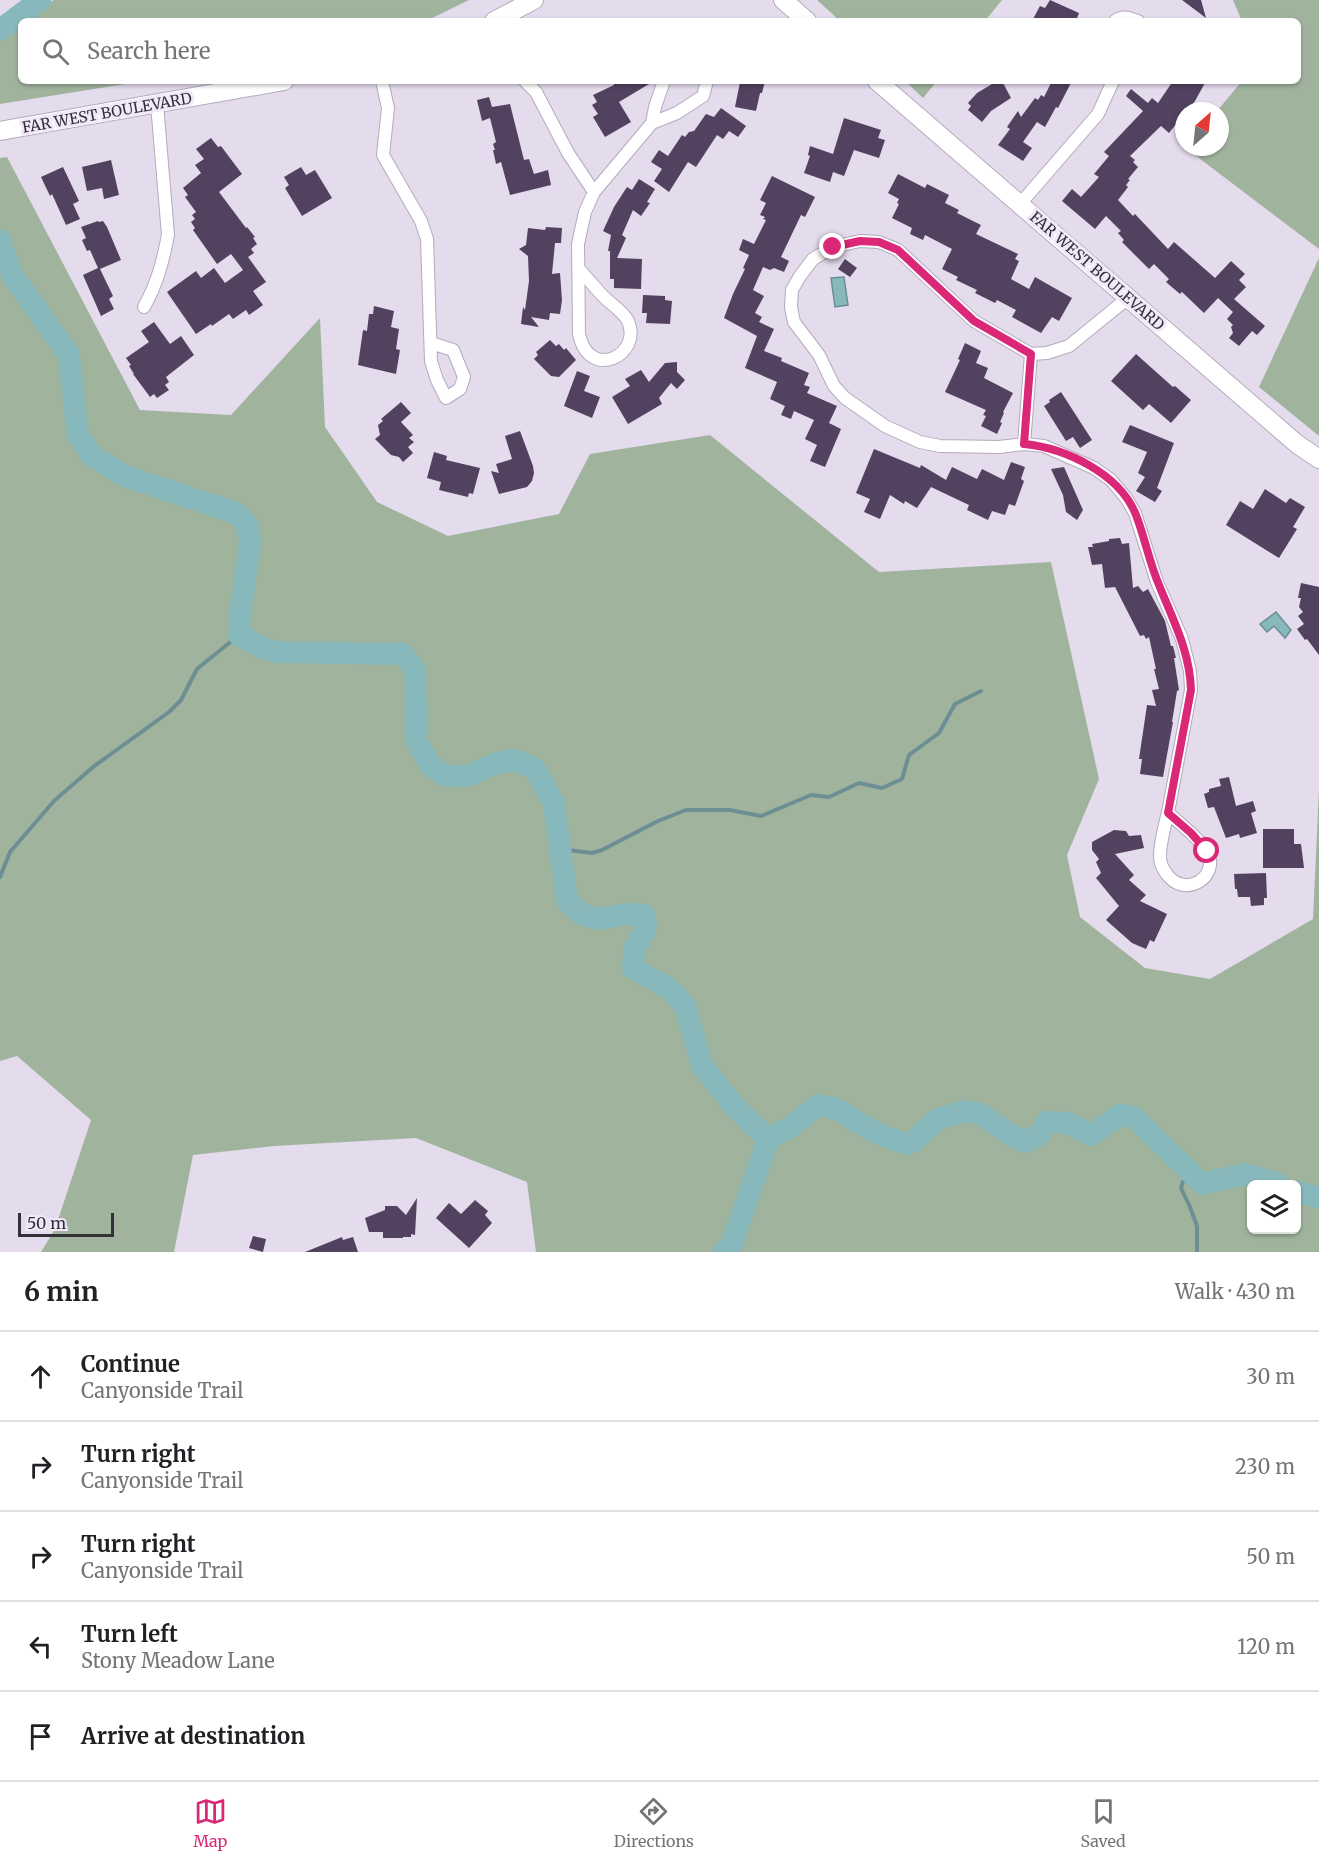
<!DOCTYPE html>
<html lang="en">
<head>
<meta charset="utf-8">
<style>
	:root { --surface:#fff; --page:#f6f6f6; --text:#202124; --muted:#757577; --line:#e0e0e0; --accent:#db2777 }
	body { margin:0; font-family:Merriweather,serif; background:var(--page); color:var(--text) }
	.controls { position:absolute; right:18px; bottom:18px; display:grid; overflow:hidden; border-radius:9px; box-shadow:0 2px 4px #0004 }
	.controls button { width:54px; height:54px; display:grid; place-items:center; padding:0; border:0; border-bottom:2px solid var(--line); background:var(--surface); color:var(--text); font:30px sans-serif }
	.compass { position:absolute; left:1175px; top:102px; width:54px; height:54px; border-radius:50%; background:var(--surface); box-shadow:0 2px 4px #0004; rotate:27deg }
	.scale { position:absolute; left:18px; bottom:15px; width:96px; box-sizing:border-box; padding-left:6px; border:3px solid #343038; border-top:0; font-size:16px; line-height:21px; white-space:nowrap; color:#343038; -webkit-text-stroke:4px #f1e8fa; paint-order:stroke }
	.stop { position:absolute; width:18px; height:18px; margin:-14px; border:4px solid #db2777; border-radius:50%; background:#fff }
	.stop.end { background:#db2777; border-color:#fff; box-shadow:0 2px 6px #0008 }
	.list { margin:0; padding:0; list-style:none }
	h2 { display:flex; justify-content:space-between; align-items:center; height:78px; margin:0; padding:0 24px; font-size:26px }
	h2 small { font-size:20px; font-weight:400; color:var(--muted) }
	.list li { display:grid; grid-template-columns:39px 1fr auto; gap:18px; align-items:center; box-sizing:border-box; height:90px; padding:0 24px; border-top:2px solid var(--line) }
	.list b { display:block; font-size:22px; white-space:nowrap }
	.list p { margin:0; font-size:20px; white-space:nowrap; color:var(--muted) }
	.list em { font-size:20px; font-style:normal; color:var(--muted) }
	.icon { flex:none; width:33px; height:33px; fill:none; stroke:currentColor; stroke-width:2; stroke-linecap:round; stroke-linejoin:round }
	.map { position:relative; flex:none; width:1319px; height:1252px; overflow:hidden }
	.search { position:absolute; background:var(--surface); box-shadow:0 2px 4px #0004; left:18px; right:18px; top:18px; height:66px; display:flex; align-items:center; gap:15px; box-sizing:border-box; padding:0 21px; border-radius:9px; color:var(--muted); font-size:22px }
	.sheet { height:528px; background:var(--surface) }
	nav { display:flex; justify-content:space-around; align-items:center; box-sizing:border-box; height:84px; border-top:2px solid var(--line); background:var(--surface); font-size:16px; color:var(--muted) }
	nav a { display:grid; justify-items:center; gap:3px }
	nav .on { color:var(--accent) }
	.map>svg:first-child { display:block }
</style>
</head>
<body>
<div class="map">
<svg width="1319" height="1252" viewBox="0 0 1319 1252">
	<rect width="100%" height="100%" fill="#e4dbed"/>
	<path fill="#a0b49d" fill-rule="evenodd" d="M54,0H469L426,21H21V81H144L0,104V27Z
		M817,0H1002L985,21H840Z
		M1233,0H1319V249L1187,149L1188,147H1220V111H1217L1242,81H1298V21H1242Z
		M905,81H937L923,98Z
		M7,157L140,410L231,415L320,318L325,427L377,502L448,536L559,514L590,454L710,435L879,572L1051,562L1099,779L1067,855L1080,917L1145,968L1210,979L1313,919L1319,789V1252H536L527,1182L416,1138L274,1146L193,1155L174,1252H41L55,1229L91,1120L17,1056L0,1061V158ZM1252,1184H1296V1230H1252Z
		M1319,258V436L1259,387Z"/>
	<path fill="#86b8bc" stroke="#6d8f94" stroke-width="1.5" d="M844,277L848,305L835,307L831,278Z
		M1276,612L1291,630L1285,638L1274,626L1267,632L1260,624Z"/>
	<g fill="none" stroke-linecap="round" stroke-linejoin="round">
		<path stroke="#6d8f94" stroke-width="4" d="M560,849L592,853L602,850L658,821L686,810H730L761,816L811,795L829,797L859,783L882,788L902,779L909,755L939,733L955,704L981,691
			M0,877L10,852L54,801L93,767L169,712L181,700L197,669L239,635
			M1187,1168L1181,1188L1190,1207L1197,1226V1252"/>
		<path stroke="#86b8bc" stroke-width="22" d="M0,30L40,0
			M0,240L12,275L69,355L78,435L92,456L125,476L236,513L248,526L250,542L240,615L239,635L261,647L277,652L403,654L415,670L417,741L429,764L446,776H467L497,763L513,760L534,768L554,803L567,901C572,905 577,911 582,914C605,926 622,909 644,915L646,927L634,951L633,968L670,989L685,1006L702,1065L734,1106L768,1139L790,1127L818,1105L837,1109L874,1132L906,1144L913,1142L936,1120L964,1111L981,1114L1010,1135L1026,1142L1040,1134L1047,1122L1068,1123L1091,1135L1119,1115L1134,1117L1202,1184L1246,1174L1278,1184
			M1296,1191L1319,1198
			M724,1252L732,1244L768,1139"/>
	</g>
	<path fill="#524260" d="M1050,0L1079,13L1076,21H1032L1040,6L1045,8Z
		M1182,0H1201L1206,18Z
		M612,81H654L619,102L631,122L605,137L593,117L598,114L592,105L597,102L593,95L614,85Z
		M750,81H765L762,93H760L756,111L735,107L740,82L749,84Z
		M997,81H1002L1011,98L991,111L982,122L968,110L971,106L968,103L977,93Z
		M1052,81H1072L1058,108L1056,107L1045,127L1037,122L1023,142L1032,148L1023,161L998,145L1010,129L1007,127L1018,111L1021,117L1035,98L1038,100L1041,95L1044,97Z
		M1173,81H1206L1195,101L1187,111H1184V114L1169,133L1161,126L1130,156L1135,160L1133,162L1138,167L1128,179L1130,180L1126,185L1128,187L1118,200L1133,216L1135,214L1168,249L1174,242L1215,278L1231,261L1245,274L1239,280L1246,287L1234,299L1265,326L1257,335L1252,331L1239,346L1229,338L1233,333L1231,327L1233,325L1227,319L1233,312L1218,298L1204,313L1182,292L1180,294L1166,282L1169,279L1154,264L1149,269L1122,242L1124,240L1118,233L1121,231L1106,216L1095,229L1062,201L1072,189L1081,197L1099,177L1094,174L1109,156L1104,152L1143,111L1126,96L1131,89L1148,103L1152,98L1158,103Z
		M489,97L492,107L510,104L524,160L529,159L534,174L548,170L551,185L510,195L501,162L496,164L493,150H495L493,144L496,142L490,118L482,121L477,100Z
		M721,108L746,126L738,137L729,131L723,139L717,135L696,167L688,162L669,192L654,181L662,169L651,162L659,150L668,156L682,135L685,137L689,132L694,131L706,114L714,117Z
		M844,118L881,130L878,138L885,140L879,158L854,150L844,176L833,172L830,182L804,173L810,156L808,155L810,146L833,154Z
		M211,138L218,147L221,146L242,174L219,192L246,228L247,227L255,237L253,238L257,244L251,249L254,253L248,257L266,282L253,291L263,305L249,315L246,310L233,319L229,314L212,326L211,324L196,334L167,292L196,271L201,278L214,268L225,283L243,270L231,254L217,264L193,230L195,228L191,222L195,219L192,215L196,212L185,197L188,195L183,188L201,173L195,165L204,159L196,149Z
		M111,160L119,195L104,199L102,188L87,191L82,167Z
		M63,167L79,201L73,204L80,219L66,225L52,194L50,196L41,177Z
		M301,167L306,175L315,170L332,198L302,216L285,188L289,185L284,177Z
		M898,174L925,188L927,184L949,195L945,203L959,210L957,213L981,225L976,234L1018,254L1015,259L1019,261L1011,279L1029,289L1035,277L1072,298L1059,321L1052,317L1041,333L1012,317L1016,310L997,300L995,303L975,293L977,290L956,280L958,277L942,269L952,249L925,235L923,240L910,234L912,228L892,218L899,204L897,203L899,199L888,193Z
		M772,176L815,197L805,217L801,215L781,257L789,261L784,272L774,268L770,270L763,267L753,290L764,296L755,313L762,317L759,322L774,329L764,351L782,358L781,361L809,373L804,385L810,387L807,393L837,406L829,423L841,429L825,467L810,461L817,445L805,439L814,420L794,411L791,419L781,415L785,406L770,399L777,382L745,368L757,336L724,318L733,294L745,269L743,268L749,255L739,250L743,239L754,244L766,220L763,219L765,217L760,215L766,203L760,200Z
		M639,179L655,189L647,202L650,203L641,216L633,210L622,235L626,238L617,258L642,259L641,289L614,288V279H610V272V274V251H608L611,235L603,231L614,207L627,187L632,190Z
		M98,221L99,222L103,221L107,227L121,260L100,269L113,296L109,299L114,309L101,316L83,275L98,268L90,250L87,251L82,240L86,238L81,227Z
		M546,227L562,228L561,243H555L552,274L560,273L562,300L560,314L550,313L549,320L531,317L539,327L521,324L523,307L525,310L529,281L528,256L519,249L526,245L528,228L545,230Z
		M845,259L857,268L850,277L838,269Z
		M643,295L665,296V300L672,301L670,324L646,323L647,313H642Z
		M374,306L394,311L391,327L399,329L396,349L400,350L396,374L358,365L363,330L367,331L369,314H373Z
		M154,322L170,344L181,336L194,355L166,377L169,382L165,385L169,390L157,398L154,394L150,397L133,374H134L129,366L131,365L126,358L149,342L141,331Z
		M550,340L556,346L559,344L564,350L566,348L576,360L559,377L551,376L534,359L538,355L536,352Z
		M965,343L981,351L976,363L988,368L984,378L1013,393L1003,412L1004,413L1000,422L1002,423L997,434L981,426L986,416L983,415L986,410L945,392L960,360L958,359Z
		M1136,354L1173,387L1175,386L1191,400L1171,423L1149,404L1143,410L1111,381Z
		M677,362V372L685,380L677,389L671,383L659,398L662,404L628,424L612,397L630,386L625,379L641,370L649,382L665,363Z
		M577,371L590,376L584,391L600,397L592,418L564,406Z
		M1061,392L1092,440L1080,448L1073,437L1066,441L1044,406L1050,402L1049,400Z
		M401,402L411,413L401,422L413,435L409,438L414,442L408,447L413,453L403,462L399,457L391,455L375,439L380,435L378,425L383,421L381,419Z
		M1130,425L1174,443L1157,488L1162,491L1155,502L1136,491L1145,477L1138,473L1147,452L1122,442Z
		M520,431L533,466L534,473L532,481L527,487L499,494L491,471L499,473L496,464L512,459L505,436Z
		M874,449L920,468L921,465L946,480L952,467L977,479L982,469L1004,480L1011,462L1025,467L1021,479L1024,481L1015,506L1009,504L1005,515L992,511L988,520L967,510L969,505L931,487L917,508L905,501L904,504L890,495L880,519L864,512L870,499L856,493Z
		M434,452L447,456L446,460L480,468L473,494L469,493L468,497L439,490L441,482L427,478Z
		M1064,467L1083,510L1077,520L1066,512L1063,495L1051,469Z
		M1265,489L1286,503L1290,498L1305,507L1293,527L1297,529L1279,558L1226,525L1240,501L1253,509Z
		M1120,538L1122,544L1129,543L1133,588L1138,586L1143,592L1148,589L1165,621L1171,646H1173L1176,658H1174L1179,690L1177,691L1172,722H1173L1163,777L1140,774L1142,759H1139L1147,705L1156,706L1152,690L1159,689L1154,669H1156L1149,637L1146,639L1144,635L1140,636L1115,587L1105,588L1102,564L1092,565L1088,547H1093L1092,544L1109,541V539Z
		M1301,583L1319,587V655L1307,639L1305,640L1297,629L1304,624L1298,616L1303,612L1299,607L1301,598H1298Z
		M1229,777L1236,806L1253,801L1256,811L1251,813L1257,833L1240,838L1239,834L1226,838L1214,807L1208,808L1204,794L1209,792V789L1221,786L1219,779Z
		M1263,829H1294V844H1301L1304,868H1263Z
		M1114,830L1126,831L1129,836L1141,835L1144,848L1115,854L1134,875L1129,880L1146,895L1140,901L1167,914L1154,942L1150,940L1146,949L1132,943L1106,920L1119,906L1096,878L1101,873L1096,862L1099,859L1092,850V842Z
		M1266,873L1267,898H1264V905L1251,906L1250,897H1238L1237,889H1235L1234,874Z
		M417,1198L415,1235L411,1234V1237H403V1238H383V1232H369L365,1218L385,1210V1206H397L406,1215Z
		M475,1200L488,1211L485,1215L492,1223L469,1248L436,1218L449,1203L461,1214Z
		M253,1236L266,1239L263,1252L249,1248Z
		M342,1237L343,1240L353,1237L358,1252H305Z"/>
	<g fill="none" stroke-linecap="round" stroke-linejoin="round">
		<defs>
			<path id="street" d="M1115,21C1123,15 1129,18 1138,21
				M382,81L388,108L383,155L421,221L427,239L431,361L437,380L446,398L460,389L464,377L453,350L431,343
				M525,81L536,92L568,153L594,192
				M652,123L655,107L664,81
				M1020,204L1098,114L1113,81
				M579,269C587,278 594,286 601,294C609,303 623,311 628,321C643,355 589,382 579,334L578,244L585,212L594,192L652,123L677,113L703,96L707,81
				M144,307C157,284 163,261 168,235L157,104
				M1031,354L974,321L898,250L879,242L860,241L833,247L813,259L800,276L792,290L791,307L794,322L819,355L834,386L845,398L885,426L920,442L940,446L999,447L1024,444L1044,446L1094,468L1111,480L1126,498L1135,513L1157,582L1182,639L1190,671L1191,690C1184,729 1176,768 1169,807C1166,822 1160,841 1160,856C1160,863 1162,868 1166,873C1184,900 1221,877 1207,851C1201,840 1178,822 1168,813
				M1031,354L1047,353L1069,346L1128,298
				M1024,444L1031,354"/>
			<path id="secondary" d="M783,0L807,21
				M494,21L534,0
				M877,81L1297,444L1319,459
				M0,131L284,81"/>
		</defs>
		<use href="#street" stroke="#b3aabc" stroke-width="14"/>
		<use href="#secondary" stroke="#b3aabc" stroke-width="20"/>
		<use href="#street" stroke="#fff" stroke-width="12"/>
		<use href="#secondary" stroke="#fff" stroke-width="18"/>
	</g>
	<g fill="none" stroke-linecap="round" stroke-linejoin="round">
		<path stroke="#db2777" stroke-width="8" d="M833,247L860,241L879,242L898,250L974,321L1031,354L1024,444C1066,448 1120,474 1136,515C1145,538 1149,562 1159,585C1173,620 1190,652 1191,690L1168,813L1191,833L1207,851"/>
	</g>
	<g text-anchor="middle" stroke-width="6" stroke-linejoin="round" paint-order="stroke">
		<g font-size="15" fill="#343038" stroke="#f1e8fa">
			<text transform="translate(107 113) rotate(-10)" y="5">FAR WEST BOULEVARD</text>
			<text transform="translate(1097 271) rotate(41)" y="5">FAR WEST BOULEVARD</text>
		</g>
	</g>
</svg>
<div class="controls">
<button><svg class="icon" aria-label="layers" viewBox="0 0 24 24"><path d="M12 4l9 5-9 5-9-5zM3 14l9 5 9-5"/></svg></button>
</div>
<svg class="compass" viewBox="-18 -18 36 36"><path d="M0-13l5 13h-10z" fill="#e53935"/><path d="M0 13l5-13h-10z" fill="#757577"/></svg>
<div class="scale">50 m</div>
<div class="stop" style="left:1207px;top:851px"></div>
<div class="stop end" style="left:833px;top:247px"></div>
<div class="search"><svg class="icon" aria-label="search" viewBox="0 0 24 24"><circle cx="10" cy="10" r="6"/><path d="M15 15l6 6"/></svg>Search here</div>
</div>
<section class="sheet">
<h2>6 min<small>Walk · 430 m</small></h2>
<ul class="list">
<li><svg class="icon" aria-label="ahead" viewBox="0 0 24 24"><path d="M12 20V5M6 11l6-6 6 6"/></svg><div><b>Continue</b><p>Canyonside Trail</p></div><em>30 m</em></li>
<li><svg class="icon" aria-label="right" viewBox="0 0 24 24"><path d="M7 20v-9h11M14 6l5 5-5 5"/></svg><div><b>Turn right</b><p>Canyonside Trail</p></div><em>230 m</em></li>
<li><svg class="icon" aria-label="right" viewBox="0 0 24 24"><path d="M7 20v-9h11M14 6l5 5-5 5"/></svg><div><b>Turn right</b><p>Canyonside Trail</p></div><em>50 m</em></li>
<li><svg class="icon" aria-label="left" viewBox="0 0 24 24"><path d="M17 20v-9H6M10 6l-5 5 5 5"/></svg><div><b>Turn left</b><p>Stony Meadow Lane</p></div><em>120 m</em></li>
<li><svg class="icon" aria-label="arrive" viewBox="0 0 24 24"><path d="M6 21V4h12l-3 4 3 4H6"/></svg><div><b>Arrive at destination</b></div></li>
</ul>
</section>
<nav>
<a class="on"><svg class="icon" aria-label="map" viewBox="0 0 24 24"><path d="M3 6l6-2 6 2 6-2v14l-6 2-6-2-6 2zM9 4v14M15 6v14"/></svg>Map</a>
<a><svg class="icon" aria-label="directions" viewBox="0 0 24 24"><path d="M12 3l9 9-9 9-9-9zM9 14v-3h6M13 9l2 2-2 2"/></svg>Directions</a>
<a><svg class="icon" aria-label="saved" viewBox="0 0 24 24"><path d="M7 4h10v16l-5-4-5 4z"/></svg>Saved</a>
</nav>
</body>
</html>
